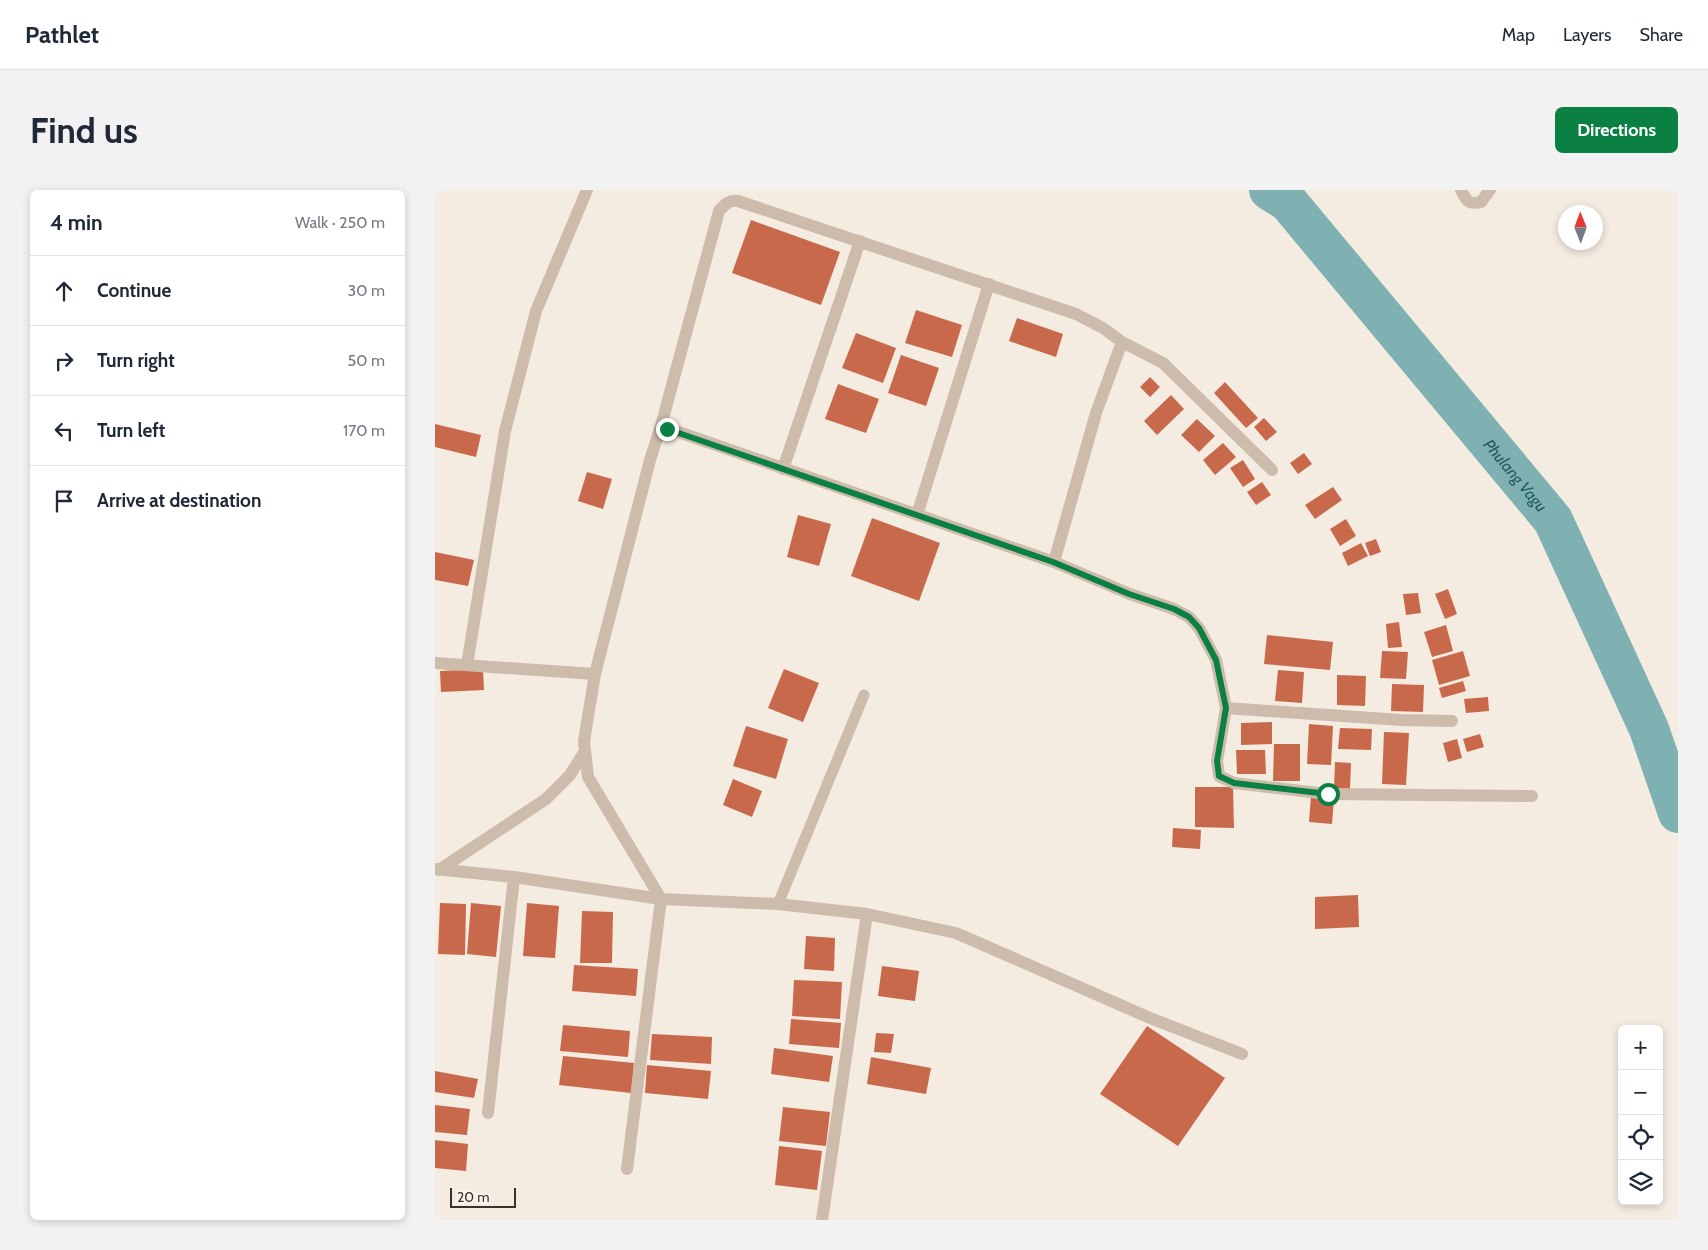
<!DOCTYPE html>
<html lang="en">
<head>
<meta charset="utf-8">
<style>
	:root { --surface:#fff; --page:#f2f2f3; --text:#1f2937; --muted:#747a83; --line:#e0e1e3; --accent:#0b8043 }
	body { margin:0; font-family:Cabin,sans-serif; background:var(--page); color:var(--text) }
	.controls { position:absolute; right:15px; bottom:15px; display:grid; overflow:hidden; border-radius:8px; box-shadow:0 2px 8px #0003 }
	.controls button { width:45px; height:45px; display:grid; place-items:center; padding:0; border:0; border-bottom:1px solid var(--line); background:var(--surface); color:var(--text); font:25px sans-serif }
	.compass { position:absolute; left:1123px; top:15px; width:45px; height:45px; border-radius:50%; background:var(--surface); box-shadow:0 2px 8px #0003; rotate:359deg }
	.scale { position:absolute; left:15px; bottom:12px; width:66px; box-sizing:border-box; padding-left:5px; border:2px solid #3b302b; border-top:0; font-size:14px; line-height:18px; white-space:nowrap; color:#3b302b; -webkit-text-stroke:4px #fbf5ee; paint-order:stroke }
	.stop { position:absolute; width:15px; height:15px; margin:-11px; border:4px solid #0b8043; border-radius:50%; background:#fff }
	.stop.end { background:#0b8043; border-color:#fff; box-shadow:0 1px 5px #0008 }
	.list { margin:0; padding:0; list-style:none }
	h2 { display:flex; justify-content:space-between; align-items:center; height:65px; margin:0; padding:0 20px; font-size:21px }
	h2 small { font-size:16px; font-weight:400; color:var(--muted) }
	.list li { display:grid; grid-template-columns:32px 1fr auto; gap:15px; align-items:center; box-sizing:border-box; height:70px; padding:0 20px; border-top:1px solid var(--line) }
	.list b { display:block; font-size:19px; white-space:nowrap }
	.list em { font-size:16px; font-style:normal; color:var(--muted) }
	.icon { flex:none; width:28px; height:28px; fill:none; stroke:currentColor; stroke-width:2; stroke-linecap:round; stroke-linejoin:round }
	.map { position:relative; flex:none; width:1243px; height:1030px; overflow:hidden; border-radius:8px }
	header { display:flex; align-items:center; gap:30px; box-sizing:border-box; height:70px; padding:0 25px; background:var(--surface); border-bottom:1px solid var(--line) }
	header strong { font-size:24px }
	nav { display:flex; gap:28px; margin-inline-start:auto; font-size:18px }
	.intro { display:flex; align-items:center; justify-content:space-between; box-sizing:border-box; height:120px; padding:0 30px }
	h1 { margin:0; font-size:35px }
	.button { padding:12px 22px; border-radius:8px; background:var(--accent); color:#fff; font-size:18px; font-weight:700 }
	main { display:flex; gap:30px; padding:0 30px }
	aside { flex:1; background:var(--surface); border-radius:8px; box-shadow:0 2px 8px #0003 }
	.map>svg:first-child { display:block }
</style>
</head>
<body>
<header>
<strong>Pathlet</strong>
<nav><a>Map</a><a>Layers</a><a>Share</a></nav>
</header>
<div class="intro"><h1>Find us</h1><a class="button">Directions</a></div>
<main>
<aside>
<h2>4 min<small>Walk · 250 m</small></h2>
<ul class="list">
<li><svg class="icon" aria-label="ahead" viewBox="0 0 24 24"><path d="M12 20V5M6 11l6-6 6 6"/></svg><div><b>Continue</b></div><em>30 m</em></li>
<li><svg class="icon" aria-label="right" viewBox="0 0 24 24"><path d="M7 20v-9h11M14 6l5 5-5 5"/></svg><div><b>Turn right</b></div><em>50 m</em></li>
<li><svg class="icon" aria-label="left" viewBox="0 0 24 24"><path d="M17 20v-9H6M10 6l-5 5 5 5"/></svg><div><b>Turn left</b></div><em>170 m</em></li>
<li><svg class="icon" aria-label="arrive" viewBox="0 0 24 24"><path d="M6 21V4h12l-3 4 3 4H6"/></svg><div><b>Arrive at destination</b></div></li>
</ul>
</aside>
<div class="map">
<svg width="1243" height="1030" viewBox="0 0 1243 1030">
	<rect width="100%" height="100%" fill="#f4ebe1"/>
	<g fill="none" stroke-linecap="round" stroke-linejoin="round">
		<path stroke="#7fb0b2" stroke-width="40" id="s1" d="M834,0L853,12L1118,330L1214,539L1243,623"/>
	</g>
	<path fill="#c8694b" d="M316,30L405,62L386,115L297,83Z
		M481,120L527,135L517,167L470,153Z
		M582,128L628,144L621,167L574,151Z
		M421,143L461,158L448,193L407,178Z
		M466,165L504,178L491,216L453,203Z
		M715,187L725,197L715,207L705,197Z
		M790,192L823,228L811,238L779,203Z
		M403,194L444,209L431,243L390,229Z
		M736,205L749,219L722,245L709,231Z
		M829,228L842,242L831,251L819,237Z
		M762,229L780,246L764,262L746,245Z
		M0,234L46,245L41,267L0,257Z
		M788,253L801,267L780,285L768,270Z
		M869,263L877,274L863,284L855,273Z
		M808,270L820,289L808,297L795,278Z
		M152,282L177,289L168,319L143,311Z
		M827,292L836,305L821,315L812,302Z
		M898,297L907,310L880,329L870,315Z
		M363,325L396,334L384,376L352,367Z
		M437,328L505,353L484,411L416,386Z
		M911,329L921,346L905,356L895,339Z
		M941,349L946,362L935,366L930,353Z
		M926,353L933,366L913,376L907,363Z
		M0,362L39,370L33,396L0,390Z
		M1013,399L1022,424L1010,429L1000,404Z
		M983,403L986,423L971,425L968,404Z
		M964,432L967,457L953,458L951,434Z
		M1011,435L1018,461L997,467L989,442Z
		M832,445L898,452L895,480L829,474Z
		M947,461L973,462L971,489L945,488Z
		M1028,461L1035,486L1004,495L997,470Z
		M48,479L49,500L6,502L5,481Z
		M349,479L384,493L368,532L333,518Z
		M843,480L869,482L867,513L840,511Z
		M902,485L931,486L930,516L902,515Z
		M1028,491L1031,501L1007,508L1004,498Z
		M957,494L989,495L988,522L956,521Z
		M1053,507L1054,521L1031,523L1029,509Z
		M837,532V554L806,555V533Z
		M874,534L898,536L896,575L872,574Z
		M311,536L353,549L341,589L298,576Z
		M905,538L937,539L936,560L903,559Z
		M949,542L974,543L971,595L947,594Z
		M1045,544L1049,557L1032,562L1028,549Z
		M1022,549L1027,568L1013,572L1008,553Z
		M839,554H865V591H838Z
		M801,560H830L831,584H802Z
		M900,572L916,573L915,599L899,598Z
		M298,589L327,601L317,627L288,615Z
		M760,597H798L799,638L760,637Z
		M876,606L899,608L897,634L874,632Z
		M738,638L766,640L765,659L737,657Z
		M923,705L924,737L880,739V707Z
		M5,713L31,714L30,765L3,764Z
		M36,713L66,716L61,767L32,764Z
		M92,713L124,716L120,768L88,766Z
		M147,721L178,722L177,773H145Z
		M371,746L400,748L399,781L369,779Z
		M139,775L203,779L201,806L137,801Z
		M447,776L484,781L480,811L443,806Z
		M359,790L407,792L405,829L357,826Z
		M356,829L406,833L404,858L354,854Z
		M128,835L195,841L193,867L125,861Z
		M712,836L790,888L743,956L665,904Z
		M441,843L459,844L456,863L439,862Z
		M217,844L277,847L276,874L215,870Z
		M339,858L398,866L394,892L336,884Z
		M128,866L199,873L196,903L124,895Z
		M436,867L496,878L491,904L432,894Z
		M212,875L276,881L273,909L210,903Z
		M0,881L43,889L39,908L0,902Z
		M0,915L35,919L32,945L0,942Z
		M348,917L395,922L391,956L344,951Z
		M0,950L33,954L31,981L0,978Z
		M344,956L387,961L382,1000L340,995Z"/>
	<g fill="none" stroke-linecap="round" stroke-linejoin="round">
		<path stroke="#cdbbac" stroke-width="11" d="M343,714L429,505"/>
		<path stroke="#cdbbac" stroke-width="12" d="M1026,0C1032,11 1033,15 1046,12L1055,0
			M226,236L284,21C290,14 294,10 303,11L641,124L668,138L687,152L728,173L837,280
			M348,279L425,51
			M482,325L554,94
			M619,372L661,223L687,152
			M0,473L160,484L149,551L153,587L226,709L192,979
			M32,475L70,241L101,121L152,0
			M160,484L215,270L226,236L619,372L695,404L739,419L754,427L764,438L781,470L791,518L782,571L784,586L799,593L893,604L1097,606
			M791,518L966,530L1017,531
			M0,679L79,687L226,709L343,714L432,724L521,743L715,828L807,864
			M4,680L111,609L135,585L150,561
			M53,923L79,687
			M387,1030L432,724"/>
	</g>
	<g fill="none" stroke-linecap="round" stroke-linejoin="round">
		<path stroke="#0b8043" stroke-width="6" d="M232,239L618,372L694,404L739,419L754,427L764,438L781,470L791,518L782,571L784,586L799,593L893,604"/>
	</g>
	<g text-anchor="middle" stroke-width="4" stroke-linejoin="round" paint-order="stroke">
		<g font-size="16" font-style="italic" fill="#1f5a5e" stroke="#fbf5ee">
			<text dy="6" stroke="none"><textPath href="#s1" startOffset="378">Phulang Vagu</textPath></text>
		</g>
	</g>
</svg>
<div class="controls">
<button>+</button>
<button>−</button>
<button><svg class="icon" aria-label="locate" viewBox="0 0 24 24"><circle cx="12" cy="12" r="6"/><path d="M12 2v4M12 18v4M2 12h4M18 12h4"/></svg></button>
<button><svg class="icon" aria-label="layers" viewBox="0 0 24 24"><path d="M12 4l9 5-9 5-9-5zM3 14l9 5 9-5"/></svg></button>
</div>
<svg class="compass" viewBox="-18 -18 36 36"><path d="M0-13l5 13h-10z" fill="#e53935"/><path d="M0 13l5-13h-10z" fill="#747a83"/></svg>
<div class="scale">20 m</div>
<div class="stop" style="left:893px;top:604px"></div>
<div class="stop end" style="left:232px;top:239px"></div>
</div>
</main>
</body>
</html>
